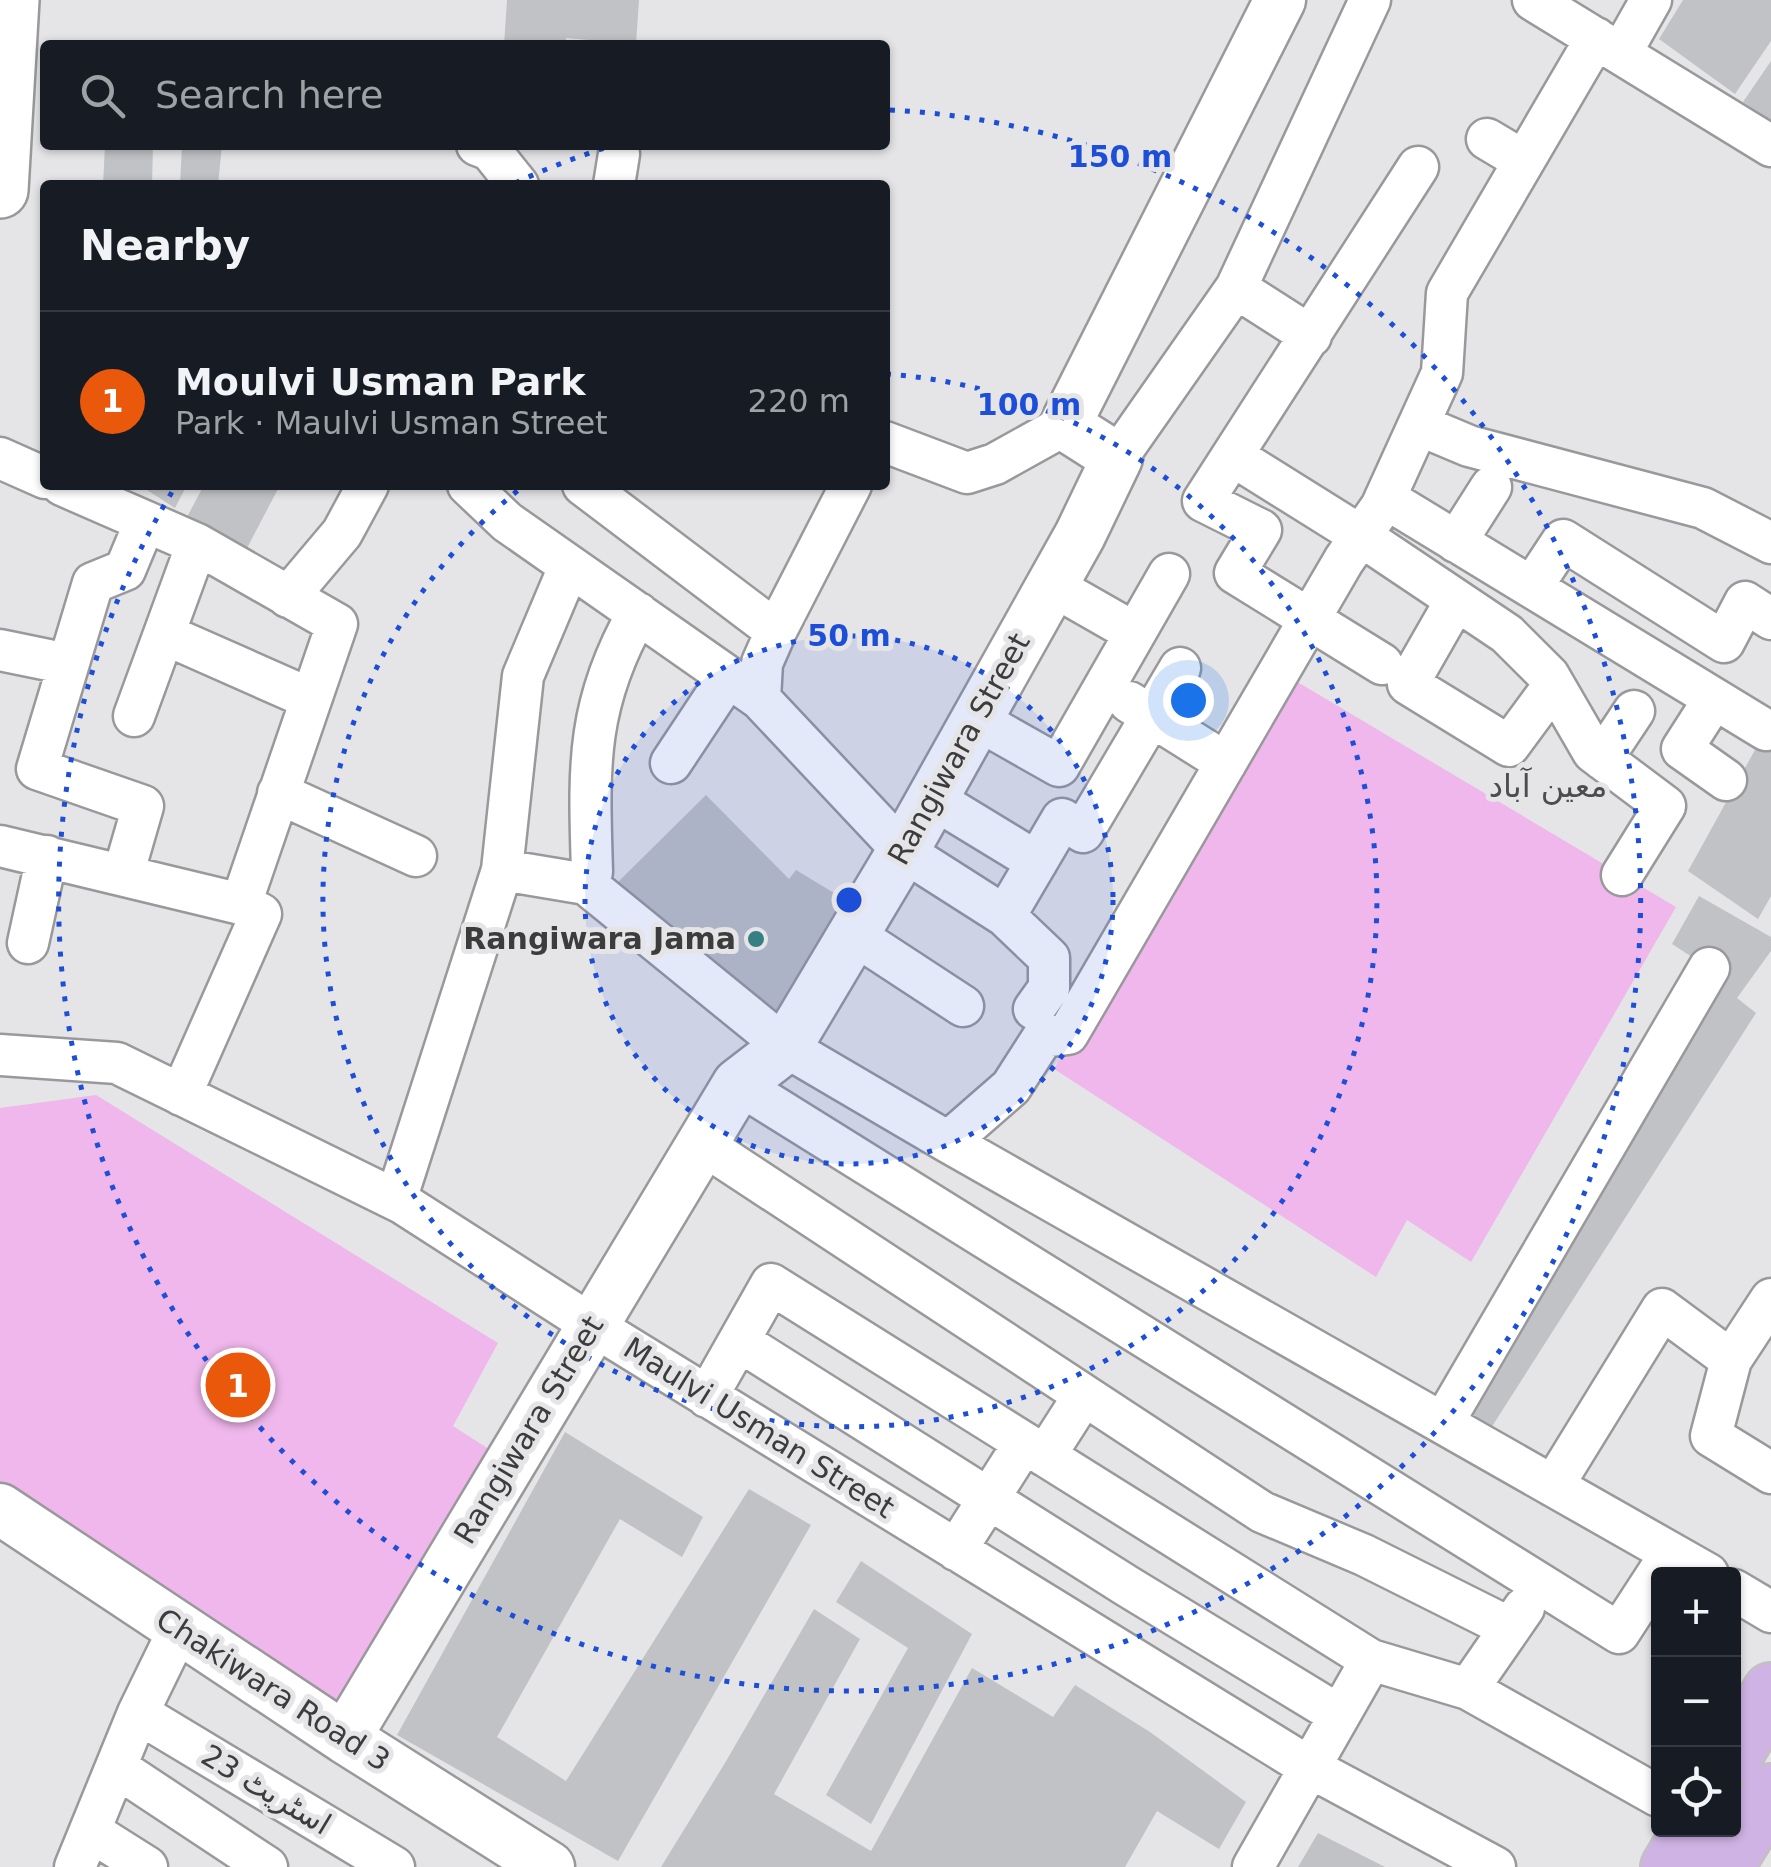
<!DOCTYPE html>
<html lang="en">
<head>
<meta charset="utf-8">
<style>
	:root { --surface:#171b24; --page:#20242c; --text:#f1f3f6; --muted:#9ea1a6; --line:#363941; --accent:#ea580c }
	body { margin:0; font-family:"DejaVu Sans","Noto Naskh Arabic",sans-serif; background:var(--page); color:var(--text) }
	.controls { position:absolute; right:30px; bottom:30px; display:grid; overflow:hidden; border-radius:10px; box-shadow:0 2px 8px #0004 }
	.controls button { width:90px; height:90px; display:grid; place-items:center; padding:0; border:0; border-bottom:2px solid var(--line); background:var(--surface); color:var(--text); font:50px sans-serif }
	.you { position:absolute; left:1188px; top:700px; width:35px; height:35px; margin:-25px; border:8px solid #fff; border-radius:50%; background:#1a73e8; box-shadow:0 0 0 15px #1a73e833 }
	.badge { display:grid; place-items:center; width:65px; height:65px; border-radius:50%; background:var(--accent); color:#fff; font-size:32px; font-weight:700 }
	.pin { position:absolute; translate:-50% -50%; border:5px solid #fff; box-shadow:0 2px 10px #0006 }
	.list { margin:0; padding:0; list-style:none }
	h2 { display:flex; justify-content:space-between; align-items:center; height:130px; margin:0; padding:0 40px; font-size:42px }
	h2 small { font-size:32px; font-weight:400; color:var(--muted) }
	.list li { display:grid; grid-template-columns:65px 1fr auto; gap:30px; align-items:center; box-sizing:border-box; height:180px; padding:0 40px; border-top:2px solid var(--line) }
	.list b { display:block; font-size:38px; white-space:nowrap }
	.list p { margin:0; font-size:32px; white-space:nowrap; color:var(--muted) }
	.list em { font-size:32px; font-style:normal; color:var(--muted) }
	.icon { flex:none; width:55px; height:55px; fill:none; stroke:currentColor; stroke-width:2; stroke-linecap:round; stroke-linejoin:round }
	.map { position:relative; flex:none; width:1771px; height:1867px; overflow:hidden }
	.search { position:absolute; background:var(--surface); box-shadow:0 2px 8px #0004; left:40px; top:40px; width:850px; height:110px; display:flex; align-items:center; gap:25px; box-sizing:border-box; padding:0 35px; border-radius:10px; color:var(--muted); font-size:38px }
	.panel { position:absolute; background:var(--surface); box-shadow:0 2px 8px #0004; left:40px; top:180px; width:850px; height:310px; border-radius:10px }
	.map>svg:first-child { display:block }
</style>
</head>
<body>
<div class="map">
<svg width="1771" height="1867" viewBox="0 0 1771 1867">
	<rect width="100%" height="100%" fill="#e5e5e8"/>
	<path fill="#efb7eb" d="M1279,671L1676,907L1471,1262L1407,1220L1376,1277L1054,1069Z
		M96,1095L498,1343L453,1426L509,1462L345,1738L0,1509V1108Z"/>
	<path fill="#c1c2c5" d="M507,0H639L636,44L566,38V45H504Z
		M1683,0H1771V41L1735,94L1659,39Z
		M1771,61V121L1743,102Z
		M105,145H153L152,185H103Z
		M182,145H222L218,185H180Z
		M139,485H187L175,508Z
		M204,485H280L246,550L187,517Z
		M1771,721V896L1758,919L1688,871Z
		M706,795L789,879L796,870L854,905L786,1022L615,885Z
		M1699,896L1771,937V951L1737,998L1756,1013L1491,1428L1465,1411L1709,968L1672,944Z
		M565,1432L703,1517L682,1557L620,1519L497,1737L566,1781L749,1489L811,1525L618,1861L397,1735Z
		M861,1561L972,1634L871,1824L826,1795L908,1648L836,1602Z
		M814,1609L860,1639L774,1794L871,1851L972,1668L1053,1717L1075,1685L1150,1732L1246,1802L1219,1849L1157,1811L1125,1867H661L725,1763Z
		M1318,1833L1385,1867H1298Z"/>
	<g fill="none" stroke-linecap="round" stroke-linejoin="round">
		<defs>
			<path id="minor" d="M1533,0L1771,146
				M1621,53L1651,0
				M1487,139L1524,161
				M477,145L490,150L518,185
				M614,185L619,154
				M1236,288L1311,336
				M1419,425L1469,446L1703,508L1771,543
				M885,442L967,473L995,464L1065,425
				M1233,456L1361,536L1507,634L1549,676L1593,752L1665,806L1622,875
				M0,458L45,478
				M1117,458L1236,288L1370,0
				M468,485L507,522L760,699
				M583,485L776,631
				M851,485L776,631L762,663L760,699L903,851L1005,916L1049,958V988L1034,1009
				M1385,498L1766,730
				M1456,542L1491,487
				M1051,585L1135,633
				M1532,587L1563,540L1724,642L1745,602L1771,619
				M288,597L342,533L368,485
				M1456,600L1408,684L1509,746L1554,685
				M164,634L311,699
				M0,650L68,664
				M1382,664L1235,573L1261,530L1203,501L1418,167
				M1714,699L1682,749L1726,780
				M1129,702L1226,763
				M134,716L197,544
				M976,719L1059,766L1169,574
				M1602,759L1634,711
				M671,763L728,677
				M278,793L416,856
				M932,798L1037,862
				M0,846L241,904L337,624L197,544L62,485
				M502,870L586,884L786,1047L948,1142L1708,1574
				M123,875L143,806L37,769L93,583L125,570L145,522
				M586,884L592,872C589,769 585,706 638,613
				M1005,916L1062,819L1083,832L1180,668
				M853,934L963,1006
				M28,943L47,856
				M0,1055L117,1063L402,1203L592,1325L1309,1767L1495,1867
				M738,1084L1619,1633L1671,1553
				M181,1095L261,914L241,904
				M948,1142L1011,1087L1043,1037L1068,1034L1344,560L1381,507L1442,373L1447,293L1596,38
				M702,1144L1262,1512L1364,1555L1510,1628
				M396,1200L502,870L523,676L569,567
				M739,1341L1127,1586L1339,1715
				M1731,1360L1771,1299
				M707,1397L771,1284L1371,1660L1468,1689L1658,1796
				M1443,1423L1709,968
				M1045,1456L1084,1395
				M1553,1486L1662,1309L1731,1360L1711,1436L1771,1473
				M956,1550L1024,1443
				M1734,1590L1771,1612
				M1468,1689L1524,1608
				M138,1713L394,1867
				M116,1767L267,1867
				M90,1831L147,1867
				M75,1867L138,1713L179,1629
				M1253,1867L1371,1660"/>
			<path id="tertiary" d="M0,1509L345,1738L549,1867
				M345,1738L738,1084L786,1047L903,851L1080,535L1117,458L1065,425L1280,0"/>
			<path id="secondary" d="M0,190L11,0"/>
			<path id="primary" d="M1734,1756L1771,1691
				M1669,1867L1691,1830
				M1725,1867L1771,1792"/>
		</defs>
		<use href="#minor" stroke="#99999c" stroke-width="45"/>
		<use href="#tertiary" stroke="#99999c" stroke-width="55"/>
		<use href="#secondary" stroke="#99999c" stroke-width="60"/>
		<use href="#primary" stroke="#c1c1c1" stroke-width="60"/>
		<use href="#minor" stroke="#fff" stroke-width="40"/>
		<use href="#tertiary" stroke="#fff" stroke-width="50"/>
		<use href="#secondary" stroke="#fff" stroke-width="55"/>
		<use href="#primary" stroke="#d0b3e5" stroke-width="55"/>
	</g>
	<circle cx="849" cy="900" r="264" fill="#1d4ed8" fill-opacity=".12"/>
	<g fill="none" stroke="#1d4ed8" stroke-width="5" stroke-dasharray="5 10">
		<circle cx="849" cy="900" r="264"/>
		<path d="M886 374A527 527 0 1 1 521 488"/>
		<path d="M515 183A791 791 0 0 1 611 146M890 110A791 791 0 1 1 175 487"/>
	</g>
	<circle fill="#367f83" stroke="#e5e5e8" stroke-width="4" cx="756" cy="939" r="10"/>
	<g text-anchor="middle" stroke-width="10" stroke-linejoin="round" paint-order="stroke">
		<g font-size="30" fill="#3c3c3d" stroke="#e5e5e8">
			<text transform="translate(959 749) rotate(-61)" y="10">Rangiwara Street</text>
			<text transform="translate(759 1428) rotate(32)" y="10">Maulvi Usman Street</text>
			<text transform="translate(529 1430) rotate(-59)" y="10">Rangiwara Street</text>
			<text transform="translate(273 1690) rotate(33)" y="10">Chakiwara Road 3</text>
			<text transform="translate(266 1790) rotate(31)" y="10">اسٹریٹ 23</text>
		</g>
		<g font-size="30" font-weight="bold" fill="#3c3c3d" stroke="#e5e5e8" text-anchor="end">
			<text x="736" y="949">Rangiwara Jama</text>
		</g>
		<g font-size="32" fill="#4d4d4f" stroke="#e5e5e8">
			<text x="1548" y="797">معین آباد</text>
		</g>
	</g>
	<circle cx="849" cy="900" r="15" fill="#1d4ed8" stroke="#e5e5e8" stroke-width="5"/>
	<g font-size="30" text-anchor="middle" font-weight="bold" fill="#1d4ed8" stroke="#e5e5e8" stroke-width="10" stroke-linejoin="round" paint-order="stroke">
		<text x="1120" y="167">150 m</text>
		<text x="1029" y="415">100 m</text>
		<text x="849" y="646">50 m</text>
	</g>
</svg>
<div class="controls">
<button>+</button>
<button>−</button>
<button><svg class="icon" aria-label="locate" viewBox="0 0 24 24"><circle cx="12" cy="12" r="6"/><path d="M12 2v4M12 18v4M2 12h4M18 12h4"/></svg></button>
</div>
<div class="you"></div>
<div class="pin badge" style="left:238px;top:1385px">1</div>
<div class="search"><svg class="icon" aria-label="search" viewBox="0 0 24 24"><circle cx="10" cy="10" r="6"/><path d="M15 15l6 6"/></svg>Search here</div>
<section class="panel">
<h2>Nearby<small></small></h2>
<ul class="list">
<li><span class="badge">1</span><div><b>Moulvi Usman Park</b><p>Park · Maulvi Usman Street</p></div><em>220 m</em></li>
</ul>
</section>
</div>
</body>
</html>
